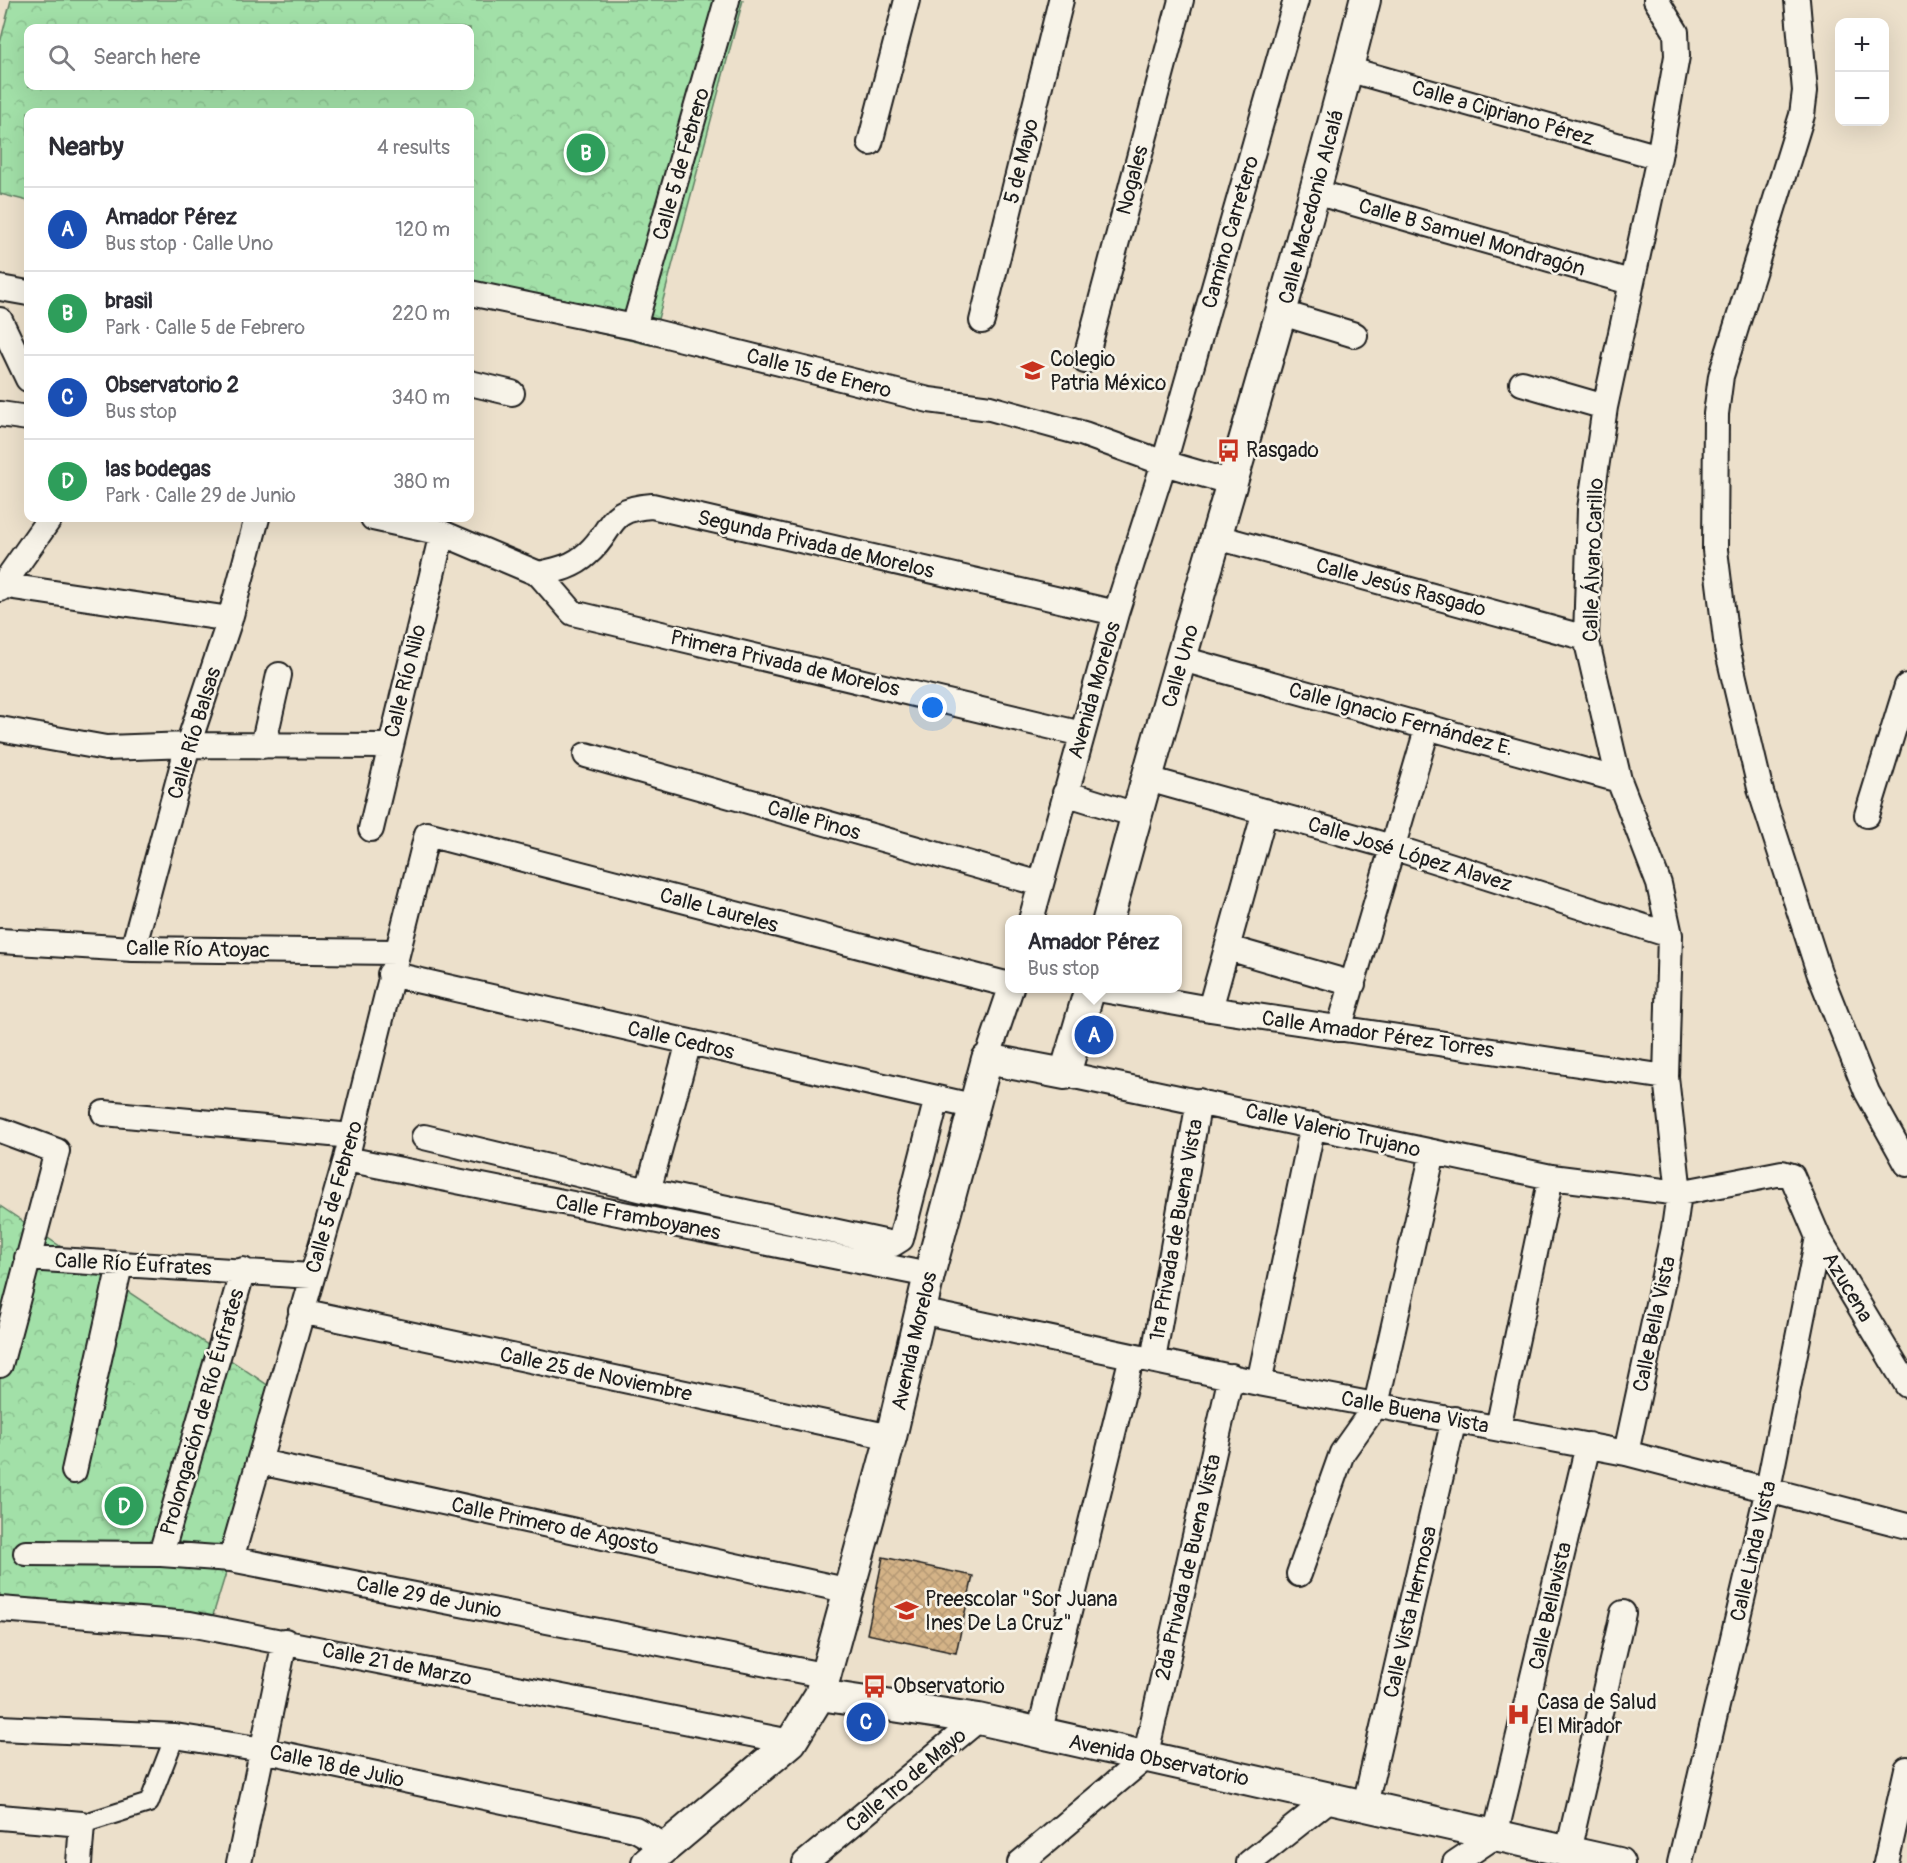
<!DOCTYPE html>
<html lang="en">
<head>
<meta charset="utf-8">
<style>
	:root { --surface:#fff; --page:#f2f2f3; --text:#2b2b33; --muted:#7c7c81; --line:#e1e1e2; --accent:#c8321e }
	body { margin:0; font-family:Pangolin,sans-serif; background:var(--page); color:var(--text) }
	.controls { position:absolute; right:18px; top:18px; display:grid; overflow:hidden; border-radius:12px; box-shadow:0 6px 24px #0002 }
	.controls button { width:54px; height:54px; display:grid; place-items:center; padding:0; border:0; border-bottom:2px solid var(--line); background:var(--surface); color:var(--text); font:30px sans-serif }
	.you { position:absolute; left:933px; top:708px; width:21px; height:21px; margin:-15px; border:4px solid #fff; border-radius:50%; background:#1a73e8; box-shadow:0 0 0 9px #1a73e833 }
	.badge { display:grid; place-items:center; width:39px; height:39px; border-radius:50%; background:var(--accent); color:#fff; font-size:20px; font-weight:700 }
	.pin { position:absolute; translate:-50% -50%; border:3px solid #fff; box-shadow:0 2px 6px #0006 }
	.popup { position:absolute; left:1005px; top:915px; width:177px; height:78px; box-sizing:border-box; display:grid; place-content:center; border-radius:12px; background:var(--surface); filter:drop-shadow(0 2px 4px #0005); font-size:20px; white-space:nowrap; color:var(--muted) }
	.popup b { font-size:22px; color:var(--text) }
	.popup::after { content:''; position:absolute; left:50%; top:100%; margin-left:-12px; border:12px solid transparent; border-top-color:var(--surface) }
	.list { margin:0; padding:0; list-style:none }
	h2 { display:flex; justify-content:space-between; align-items:center; height:78px; margin:0; padding:0 24px; font-size:26px }
	h2 small { font-size:20px; font-weight:400; color:var(--muted) }
	.list li { display:grid; grid-template-columns:39px 1fr auto; gap:18px; align-items:center; box-sizing:border-box; height:84px; padding:0 24px; border-top:2px solid var(--line) }
	.list b { display:block; font-size:22px; white-space:nowrap }
	.list p { margin:0; font-size:20px; white-space:nowrap; color:var(--muted) }
	.list em { font-size:20px; font-style:normal; color:var(--muted) }
	.icon { flex:none; width:33px; height:33px; fill:none; stroke:currentColor; stroke-width:2; stroke-linecap:round; stroke-linejoin:round }
	.map { position:relative; flex:none; width:1907px; height:1863px; overflow:hidden }
	.search { position:absolute; background:var(--surface); box-shadow:0 6px 24px #0002; left:24px; top:24px; width:450px; height:66px; display:flex; align-items:center; gap:15px; box-sizing:border-box; padding:0 21px; border-radius:12px; color:var(--muted); font-size:22px }
	.panel { position:absolute; background:var(--surface); box-shadow:0 6px 24px #0002; left:24px; top:108px; width:450px; height:414px; border-radius:12px }
	.map>svg:first-child { display:block }
</style>
</head>
<body>
<div class="map">
<svg width="1907" height="1863" viewBox="0 0 1907 1863">
	<defs>
		<pattern id="park-crowns" width="20" height="18" patternUnits="userSpaceOnUse" patternTransform="scale(1.5)"><rect width="20" height="18" fill="#a2e0a8"/><path d="M2 6a3 3 0 1 1 6 0M12 15a3 3 0 1 1 6 0" fill="none" stroke="#8bc090"/></pattern>
		<pattern id="building-cross-hatch" width="8" height="8" patternUnits="userSpaceOnUse" patternTransform="scale(1.5)"><rect width="8" height="8" fill="#d4b387"/><path d="M0 0l8 8M0 8l8-8" fill="none" stroke="#b59974"/></pattern>
	</defs>
	<rect width="100%" height="100%" fill="#ece0cb"/>
	<filter id="ink" filterUnits="userSpaceOnUse"><feTurbulence type="fractalNoise" baseFrequency=".0167" numOctaves="2"/><feDisplacementMap in="SourceGraphic" scale="12" xChannelSelector="R" yChannelSelector="G"/><feConvolveMatrix kernelMatrix="1 2 1 2 8 2 1 2 1" color-interpolation-filters="sRGB"/></filter>
	<g filter="url(#ink)">
		<path fill="url(#park-crowns)" stroke="#5f7e62" stroke-width="1.5" fill-rule="evenodd" d="M11,0H743L651,345L470,303V112H28V201L0,194V43ZM28,28H470V86H28Z
			M0,1206L281,1394L206,1638L0,1617Z"/>
		<path fill="url(#building-cross-hatch)" stroke="#1c1c1c" stroke-width="1.5" d="M883,1557L973,1576L956,1653L867,1634Z"/>
		<g fill="none" stroke-linecap="round" stroke-linejoin="round">
			<defs>
				<path id="pedestrian" d="M82,1824L149,1803L175,1736"/>
				<path id="minor" d="M1797,0L1805,91L1802,115L1721,376L1716,414L1715,550L1727,648L1761,792L1819,972L1867,1092L1907,1164
					M1347,69L1659,157
					M870,143L907,0
					M1315,192L1630,282
					M0,288L28,293
					M470,293L634,327L929,400L990,408L1084,434L1164,463L1233,483
					M1282,313L1355,335
					M0,320L28,379
					M982,321L1061,0
					M634,327L727,0
					M1085,361L1181,0
					M470,383L512,393
					M1522,383L1605,407
					M0,414L28,418
					M373,518L442,533L539,574L573,613L1082,734
					M1217,537L1586,638
					M539,574C557,570 573,567 587,554C616,529 604,509 652,506L1116,613
					M0,585L230,619
					M0,589L50,518
					M1182,659L1619,780
					M0,729L106,748L188,745L389,746
					M263,746L279,675
					M586,755L1041,884
					M1148,779L1392,847L1670,935
					M1065,793L1136,815
					M1867,815L1907,686
					M371,829L442,533
					M1031,920L1116,613L1164,463L1296,0
					M0,941L133,949L396,952
					M1228,948L1353,984
					M133,949L188,745L230,619L257,518
					M390,974L972,1106
					M1092,988L1210,1009L1666,1077
					M1210,1009L1265,811
					M1339,1029L1428,726
					M987,1059L1011,988
					M1065,1074L1551,1177L1679,1193L1782,1173L1792,1176L1818,1237L1907,1385
					M104,1113L352,1136
					M0,1130L57,1151L0,1365
					M424,1137L648,1191L893,1244L901,1239L937,1098
					M346,1159L929,1275
					M648,1191L689,1042
					M27,1258L311,1276
					M301,1311L891,1437
					M920,1311L1259,1383L1626,1453L1907,1526
					M1153,1360L1199,1101
					M1259,1383L1313,1125
					M1498,1428L1551,1177
					M1626,1453L1674,1229L1679,1193L1666,1077L1670,935L1659,884L1619,780L1586,638L1590,509L1605,407L1659,157L1677,56L1676,32L1656,0
					M260,1462L850,1591
					M74,1471L120,1265
					M26,1553L161,1554L231,1559L828,1676
					M161,1554L243,1270
					M231,1559L346,1159L427,834L1010,985
					M1299,1574L1342,1453L1376,1405L1433,1152
					M0,1609L190,1624L791,1742
					M0,1728L175,1736L263,1750L635,1829L665,1846
					M1039,1734L1132,1356
					M1365,1805L1454,1419
					M0,1817L82,1824L79,1863
					M1568,1851L1623,1613
					M239,1863L285,1641
					M805,1863L979,1719
					M1020,1863L1145,1758L1231,1376
					M1249,1863L1332,1797
					M1455,1863L1495,1836L1588,1445
					M1680,1863L1768,1489L1818,1237
					M1886,1863L1907,1769"/>
				<path id="tertiary" d="M1108,920C1190,612 1288,309 1365,0
					M820,1695L979,1719L1619,1863
					M647,1863L791,1742L820,1695L891,1437L929,1275L987,1059L1065,1074L1090,988"/>
			</defs>
			<use href="#pedestrian" stroke="#1c1c1c" stroke-width="22"/>
			<use href="#minor" stroke="#1c1c1c" stroke-width="28"/>
			<use href="#tertiary" stroke="#1c1c1c" stroke-width="34"/>
			<use href="#pedestrian" stroke="#f7f3e8" stroke-width="18"/>
			<use href="#minor" stroke="#f7f3e8" stroke-width="24"/>
			<use href="#tertiary" stroke="#f7f3e8" stroke-width="30"/>
		</g>
	</g>
	<defs>
		<symbol id="school-bare" viewBox="-9 -9 18 18"><path d="M0-5L7-2L0 1L-7-2ZM-4 1L0 2.5L4 1V4Q0 6-4 4Z" fill="#c8321e" stroke="#f7f3e8" stroke-width="2.5" paint-order="stroke"/></symbol>
		<symbol id="bus-bare" viewBox="-9 -9 18 18"><path d="M-5-6H5V4H4V6H2V4H-2V6H-4V4H-5ZM-3.5-4V0h7V-4ZM-3.5 1.2v1.5H-2V1.2ZM2 1.2v1.5H3.5V1.2Z" fill="#c8321e" stroke="#f7f3e8" stroke-width="2.5" paint-order="stroke"/></symbol>
		<symbol id="hospital-bare" viewBox="-9 -9 18 18"><path d="M-5-5h3v3.5h4V-5h3V5h-3V1.5h-4V5h-3Z" fill="#c8321e" stroke="#f7f3e8" stroke-width="2.5" paint-order="stroke"/></symbol>
	</defs>
	<g fill-rule="evenodd">
		<use href="#school-bare" x="1016" y="354" width="33" height="33"/>
		<use href="#bus-bare" x="1212" y="434" width="33" height="33"/>
		<use href="#school-bare" x="890" y="1594" width="33" height="33"/>
		<use href="#bus-bare" x="858" y="1670" width="33" height="33"/>
		<use href="#hospital-bare" x="1502" y="1698" width="33" height="33"/>
	</g>
	<g text-anchor="middle" stroke-width="5" stroke-linejoin="round" paint-order="stroke">
		<g font-size="21" fill="#1c1c1c" stroke="#f7f3e8">
			<text transform="translate(1503 113) rotate(16)" y="7">Calle a Cipriano Pérez</text>
			<text transform="translate(1021 161) rotate(-76)" y="7">5 de Mayo</text>
			<text transform="translate(681 164) rotate(-74)" y="7">Calle 5 de Febrero</text>
			<text transform="translate(1132 180) rotate(-75)" y="7">Nogales</text>
			<text transform="translate(1311 207) rotate(-75)" y="7">Calle Macedonio Alcalá</text>
			<text transform="translate(1230 232) rotate(-74)" y="7">Camino Carretero</text>
			<text transform="translate(1472 237) rotate(16)" y="7">Calle B Samuel Mondragón</text>
			<text transform="translate(819 373) rotate(14)" y="7">Calle 15 de Enero</text>
			<text transform="translate(816 544) rotate(13)" y="7">Segunda Privada de Morelos</text>
			<text transform="translate(1593 560) rotate(-88)" y="7">Calle Álvaro Carillo</text>
			<text transform="translate(1401 587) rotate(15)" y="7">Calle Jesús Rasgado</text>
			<text transform="translate(785 663) rotate(13)" y="7">Primera Privada de Morelos</text>
			<text transform="translate(1180 666) rotate(-74)" y="7">Calle Uno</text>
			<text transform="translate(405 681) rotate(-76)" y="7">Calle Río Nilo</text>
			<text transform="translate(1094 690) rotate(-74)" y="7">Avenida Morelos</text>
			<text transform="translate(1401 719) rotate(15)" y="7">Calle Ignacio Fernández E.</text>
			<text transform="translate(194 733) rotate(-73)" y="7">Calle Río Balsas</text>
			<text transform="translate(814 820) rotate(16)" y="7">Calle Pinos</text>
			<text transform="translate(1410 854) rotate(17)" y="7">Calle José López Alavez</text>
			<text transform="translate(719 910) rotate(15)" y="7">Calle Laureles</text>
			<text transform="translate(198 949) rotate(1)" y="7">Calle Río Atoyac</text>
			<text transform="translate(1378 1034) rotate(8)" y="7">Calle Amador Pérez Torres</text>
			<text transform="translate(681 1040) rotate(13)" y="7">Calle Cedros</text>
			<text transform="translate(1333 1130) rotate(13)" y="7">Calle Valerio Trujano</text>
			<text transform="translate(334 1197) rotate(-74)" y="7">Calle 5 de Febrero</text>
			<text transform="translate(638 1217) rotate(11)" y="7">Calle Framboyanes</text>
			<text transform="translate(1176 1230) rotate(-80)" y="7">1ra Privada de Buena Vista</text>
			<text transform="translate(133 1264) rotate(3)" y="7">Calle Río Éufrates</text>
			<text transform="translate(1848 1287) rotate(59)" y="7">Azucena</text>
			<text transform="translate(1654 1324) rotate(-78)" y="7">Calle Bella Vista</text>
			<text transform="translate(914 1341) rotate(-77)" y="7">Avenida Morelos</text>
			<text transform="translate(596 1374) rotate(12)" y="7">Calle 25 de Noviembre</text>
			<text transform="translate(202 1412) rotate(-74)" y="7">Prolongación de Río Éufrates</text>
			<text transform="translate(1415 1412) rotate(11)" y="7">Calle Buena Vista</text>
			<text transform="translate(555 1526) rotate(12)" y="7">Calle Primero de Agosto</text>
			<text transform="translate(1753 1551) rotate(-77)" y="7">Calle Linda Vista</text>
			<text transform="translate(1188 1567) rotate(-77)" y="7">2da Privada de Buena Vista</text>
			<text transform="translate(429 1597) rotate(11)" y="7">Calle 29 de Junio</text>
			<text transform="translate(1550 1606) rotate(-77)" y="7">Calle Bellavista</text>
			<text transform="translate(1410 1612) rotate(-77)" y="7">Calle Vista Hermosa</text>
			<text transform="translate(397 1664) rotate(11)" y="7">Calle 21 de Marzo</text>
			<text transform="translate(1159 1760) rotate(12)" y="7">Avenida Observatorio</text>
			<text transform="translate(337 1766) rotate(12)" y="7">Calle 18 de Julio</text>
			<text transform="translate(906 1780) rotate(-40)" y="7">Calle 1ro de Mayo</text>
		</g>
		<g font-size="21" fill="#1c1c1c" stroke="#f7f3e8" text-anchor="start">
			<text x="1050" y="366">Colegio<tspan x="1050" dy="24">Patria México</tspan></text>
			<text x="1246" y="457">Rasgado</text>
			<text x="925" y="1606">Preescolar "Sor Juana<tspan x="925" dy="24">Ines De La Cruz"</tspan></text>
			<text x="893" y="1693">Observatorio</text>
			<text x="1537" y="1709">Casa de Salud<tspan x="1537" dy="24">El Mirador</tspan></text>
		</g>
	</g>
</svg>
<div class="controls">
<button>+</button>
<button>−</button>
</div>
<div class="you"></div>
<div class="pin badge" style="left:1094px;top:1035px;background:#1a4fb4">A</div>
<div class="popup"><b>Amador Pérez</b>Bus stop</div>
<div class="pin badge" style="left:586px;top:153px;background:#2e9e5b">B</div>
<div class="pin badge" style="left:866px;top:1722px;background:#1a4fb4">C</div>
<div class="pin badge" style="left:124px;top:1506px;background:#2e9e5b">D</div>
<div class="search"><svg class="icon" aria-label="search" viewBox="0 0 24 24"><circle cx="10" cy="10" r="6"/><path d="M15 15l6 6"/></svg>Search here</div>
<section class="panel">
<h2>Nearby<small>4 results</small></h2>
<ul class="list">
<li><span class="badge" style="background:#1a4fb4">A</span><div><b>Amador Pérez</b><p>Bus stop · Calle Uno</p></div><em>120 m</em></li>
<li><span class="badge" style="background:#2e9e5b">B</span><div><b>brasil</b><p>Park · Calle 5 de Febrero</p></div><em>220 m</em></li>
<li><span class="badge" style="background:#1a4fb4">C</span><div><b>Observatorio 2</b><p>Bus stop</p></div><em>340 m</em></li>
<li><span class="badge" style="background:#2e9e5b">D</span><div><b>las bodegas</b><p>Park · Calle 29 de Junio</p></div><em>380 m</em></li>
</ul>
</section>
</div>
</body>
</html>
